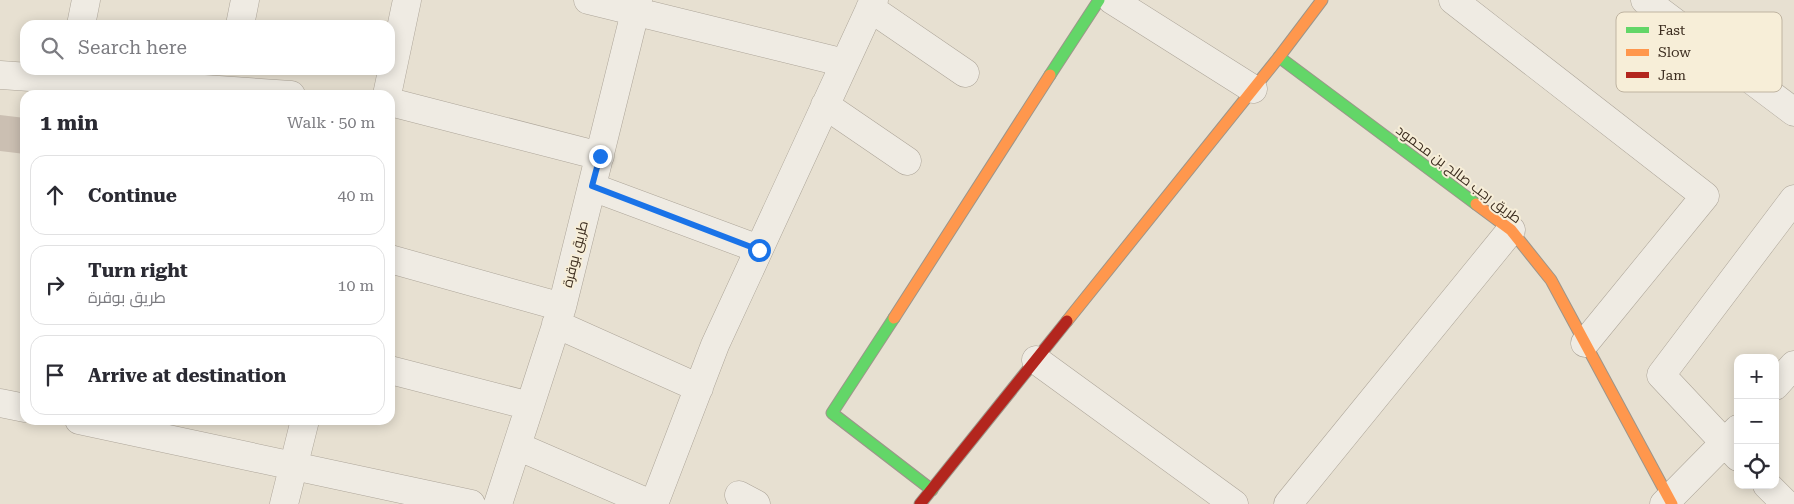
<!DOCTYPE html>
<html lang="en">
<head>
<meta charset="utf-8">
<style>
	:root { --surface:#fff; --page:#f2f2f3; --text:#2b2b33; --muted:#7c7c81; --line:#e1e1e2 }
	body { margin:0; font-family:"Roboto Serif",Cairo,serif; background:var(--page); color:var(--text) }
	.controls { position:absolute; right:15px; bottom:15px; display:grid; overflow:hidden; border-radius:10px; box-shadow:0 2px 12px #0003 }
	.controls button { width:45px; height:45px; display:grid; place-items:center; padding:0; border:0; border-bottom:1px solid var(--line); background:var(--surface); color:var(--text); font:25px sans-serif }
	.stop { position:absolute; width:15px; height:15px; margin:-11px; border:4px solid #1a73e8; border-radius:50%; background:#fff }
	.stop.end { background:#1a73e8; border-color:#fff; box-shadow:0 1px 5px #0008 }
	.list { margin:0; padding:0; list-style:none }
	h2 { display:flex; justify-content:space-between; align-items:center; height:65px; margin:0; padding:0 20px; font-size:21px }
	h2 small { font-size:16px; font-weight:400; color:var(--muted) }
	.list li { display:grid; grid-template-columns:32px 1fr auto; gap:15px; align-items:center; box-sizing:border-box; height:80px; margin:0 10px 10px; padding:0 10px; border:1px solid var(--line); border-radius:15px }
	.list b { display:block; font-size:19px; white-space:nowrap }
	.list p { margin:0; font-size:16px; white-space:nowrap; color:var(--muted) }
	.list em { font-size:16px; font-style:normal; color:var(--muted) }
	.icon { flex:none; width:28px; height:28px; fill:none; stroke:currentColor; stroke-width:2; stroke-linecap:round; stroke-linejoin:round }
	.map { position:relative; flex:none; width:1794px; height:504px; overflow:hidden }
	.search { position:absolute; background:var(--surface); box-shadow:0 2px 12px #0003; left:20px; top:20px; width:375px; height:55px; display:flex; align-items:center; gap:12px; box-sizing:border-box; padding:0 18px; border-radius:15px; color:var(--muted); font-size:19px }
	.panel { position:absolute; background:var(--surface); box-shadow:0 2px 12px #0003; left:20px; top:90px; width:375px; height:335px; border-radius:15px }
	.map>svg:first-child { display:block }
</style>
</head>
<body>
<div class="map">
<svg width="1794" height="504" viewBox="0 0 1794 504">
	<rect width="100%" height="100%" fill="#e7e0d1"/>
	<path fill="#cbbfb2" d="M0,115L25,118V154L0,151Z"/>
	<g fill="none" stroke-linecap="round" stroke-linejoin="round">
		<defs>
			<path id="street" d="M588,0L845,63
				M1112,0L1253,89
				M1453,0L1705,196L1585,343
				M1645,0L1794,112
				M870,8L965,73
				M81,25L86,0
				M240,25L245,0
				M0,75L291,95
				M387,95L407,0
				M390,102L600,156
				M825,105L907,161
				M592,187L759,249
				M390,259L562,307
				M556,324L699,388
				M1036,360L1234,504
				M390,370L530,406
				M1775,386L1794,365
				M0,403L25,408
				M79,420L471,504
				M517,446L651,504
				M1738,457L1661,375L1794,199
				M1767,485L1786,504
				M739,495L756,504
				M284,504L305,420
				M498,504L562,307L638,0
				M654,504L715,345L874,0
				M1288,504L1511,230
				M1664,504L1738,429"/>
			<path id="fast" d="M1279,57L1476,204
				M1050,75L1099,0
				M894,318L832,413L932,490"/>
			<path id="slow" d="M1476,204L1511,230L1551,280L1672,504
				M894,318L1050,75
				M1067,321L1279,57L1322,0"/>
			<path id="jam" d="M920,504L1067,321"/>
		</defs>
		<use href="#street" stroke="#ada599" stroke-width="29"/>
		<use href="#fast" stroke="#9c958a" stroke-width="13"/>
		<use href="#slow" stroke="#9c958a" stroke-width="13"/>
		<use href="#jam" stroke="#9c958a" stroke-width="13"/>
		<use href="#street" stroke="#efebe3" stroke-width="28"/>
		<use href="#fast" stroke="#63d668" stroke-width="11"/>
		<use href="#slow" stroke="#ff974d" stroke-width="11"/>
		<use href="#jam" stroke="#b3261e" stroke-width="11"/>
	</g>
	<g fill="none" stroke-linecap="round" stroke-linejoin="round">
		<path stroke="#1a73e8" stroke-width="6" d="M600,156L592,186L759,250"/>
	</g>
	<g text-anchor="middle" stroke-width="4" stroke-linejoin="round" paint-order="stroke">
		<g font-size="14" fill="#3d2e20" stroke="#f7eed8">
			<text transform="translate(1459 174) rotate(37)" y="5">طريق رجب صالح بن محمود</text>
			<text transform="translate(575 254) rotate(-76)" y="5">طريق بوقرة</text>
		</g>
	</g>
	<rect x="1616" y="12" width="166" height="80" rx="8" fill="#f7eed8" stroke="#bfb4a1" stroke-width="1"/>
	<rect x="1626" y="27" width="23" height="6" fill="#63d668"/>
	<rect x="1626" y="49" width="23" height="7" fill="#ff974d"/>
	<rect x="1626" y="72" width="23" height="6" fill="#b3261e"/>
	<g font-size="14" fill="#3d2e20">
		<text x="1658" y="35">Fast</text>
		<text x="1658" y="57">Slow</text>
		<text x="1658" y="80">Jam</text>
	</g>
</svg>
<div class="controls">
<button>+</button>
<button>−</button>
<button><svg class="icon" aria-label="locate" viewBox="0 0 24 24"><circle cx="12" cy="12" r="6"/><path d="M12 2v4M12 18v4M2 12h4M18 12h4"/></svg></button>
</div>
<div class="stop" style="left:759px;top:250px"></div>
<div class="stop end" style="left:600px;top:156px"></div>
<div class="search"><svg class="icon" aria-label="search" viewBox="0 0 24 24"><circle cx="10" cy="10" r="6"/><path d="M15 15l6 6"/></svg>Search here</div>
<section class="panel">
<h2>1 min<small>Walk · 50 m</small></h2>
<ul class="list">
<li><svg class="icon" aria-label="ahead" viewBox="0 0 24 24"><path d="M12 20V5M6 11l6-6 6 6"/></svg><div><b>Continue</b></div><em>40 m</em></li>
<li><svg class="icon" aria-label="right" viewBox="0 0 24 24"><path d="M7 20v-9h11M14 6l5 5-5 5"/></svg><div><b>Turn right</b><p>طريق بوقرة</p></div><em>10 m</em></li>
<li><svg class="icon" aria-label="arrive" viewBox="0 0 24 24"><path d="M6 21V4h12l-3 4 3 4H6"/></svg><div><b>Arrive at destination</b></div></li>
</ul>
</section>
</div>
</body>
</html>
